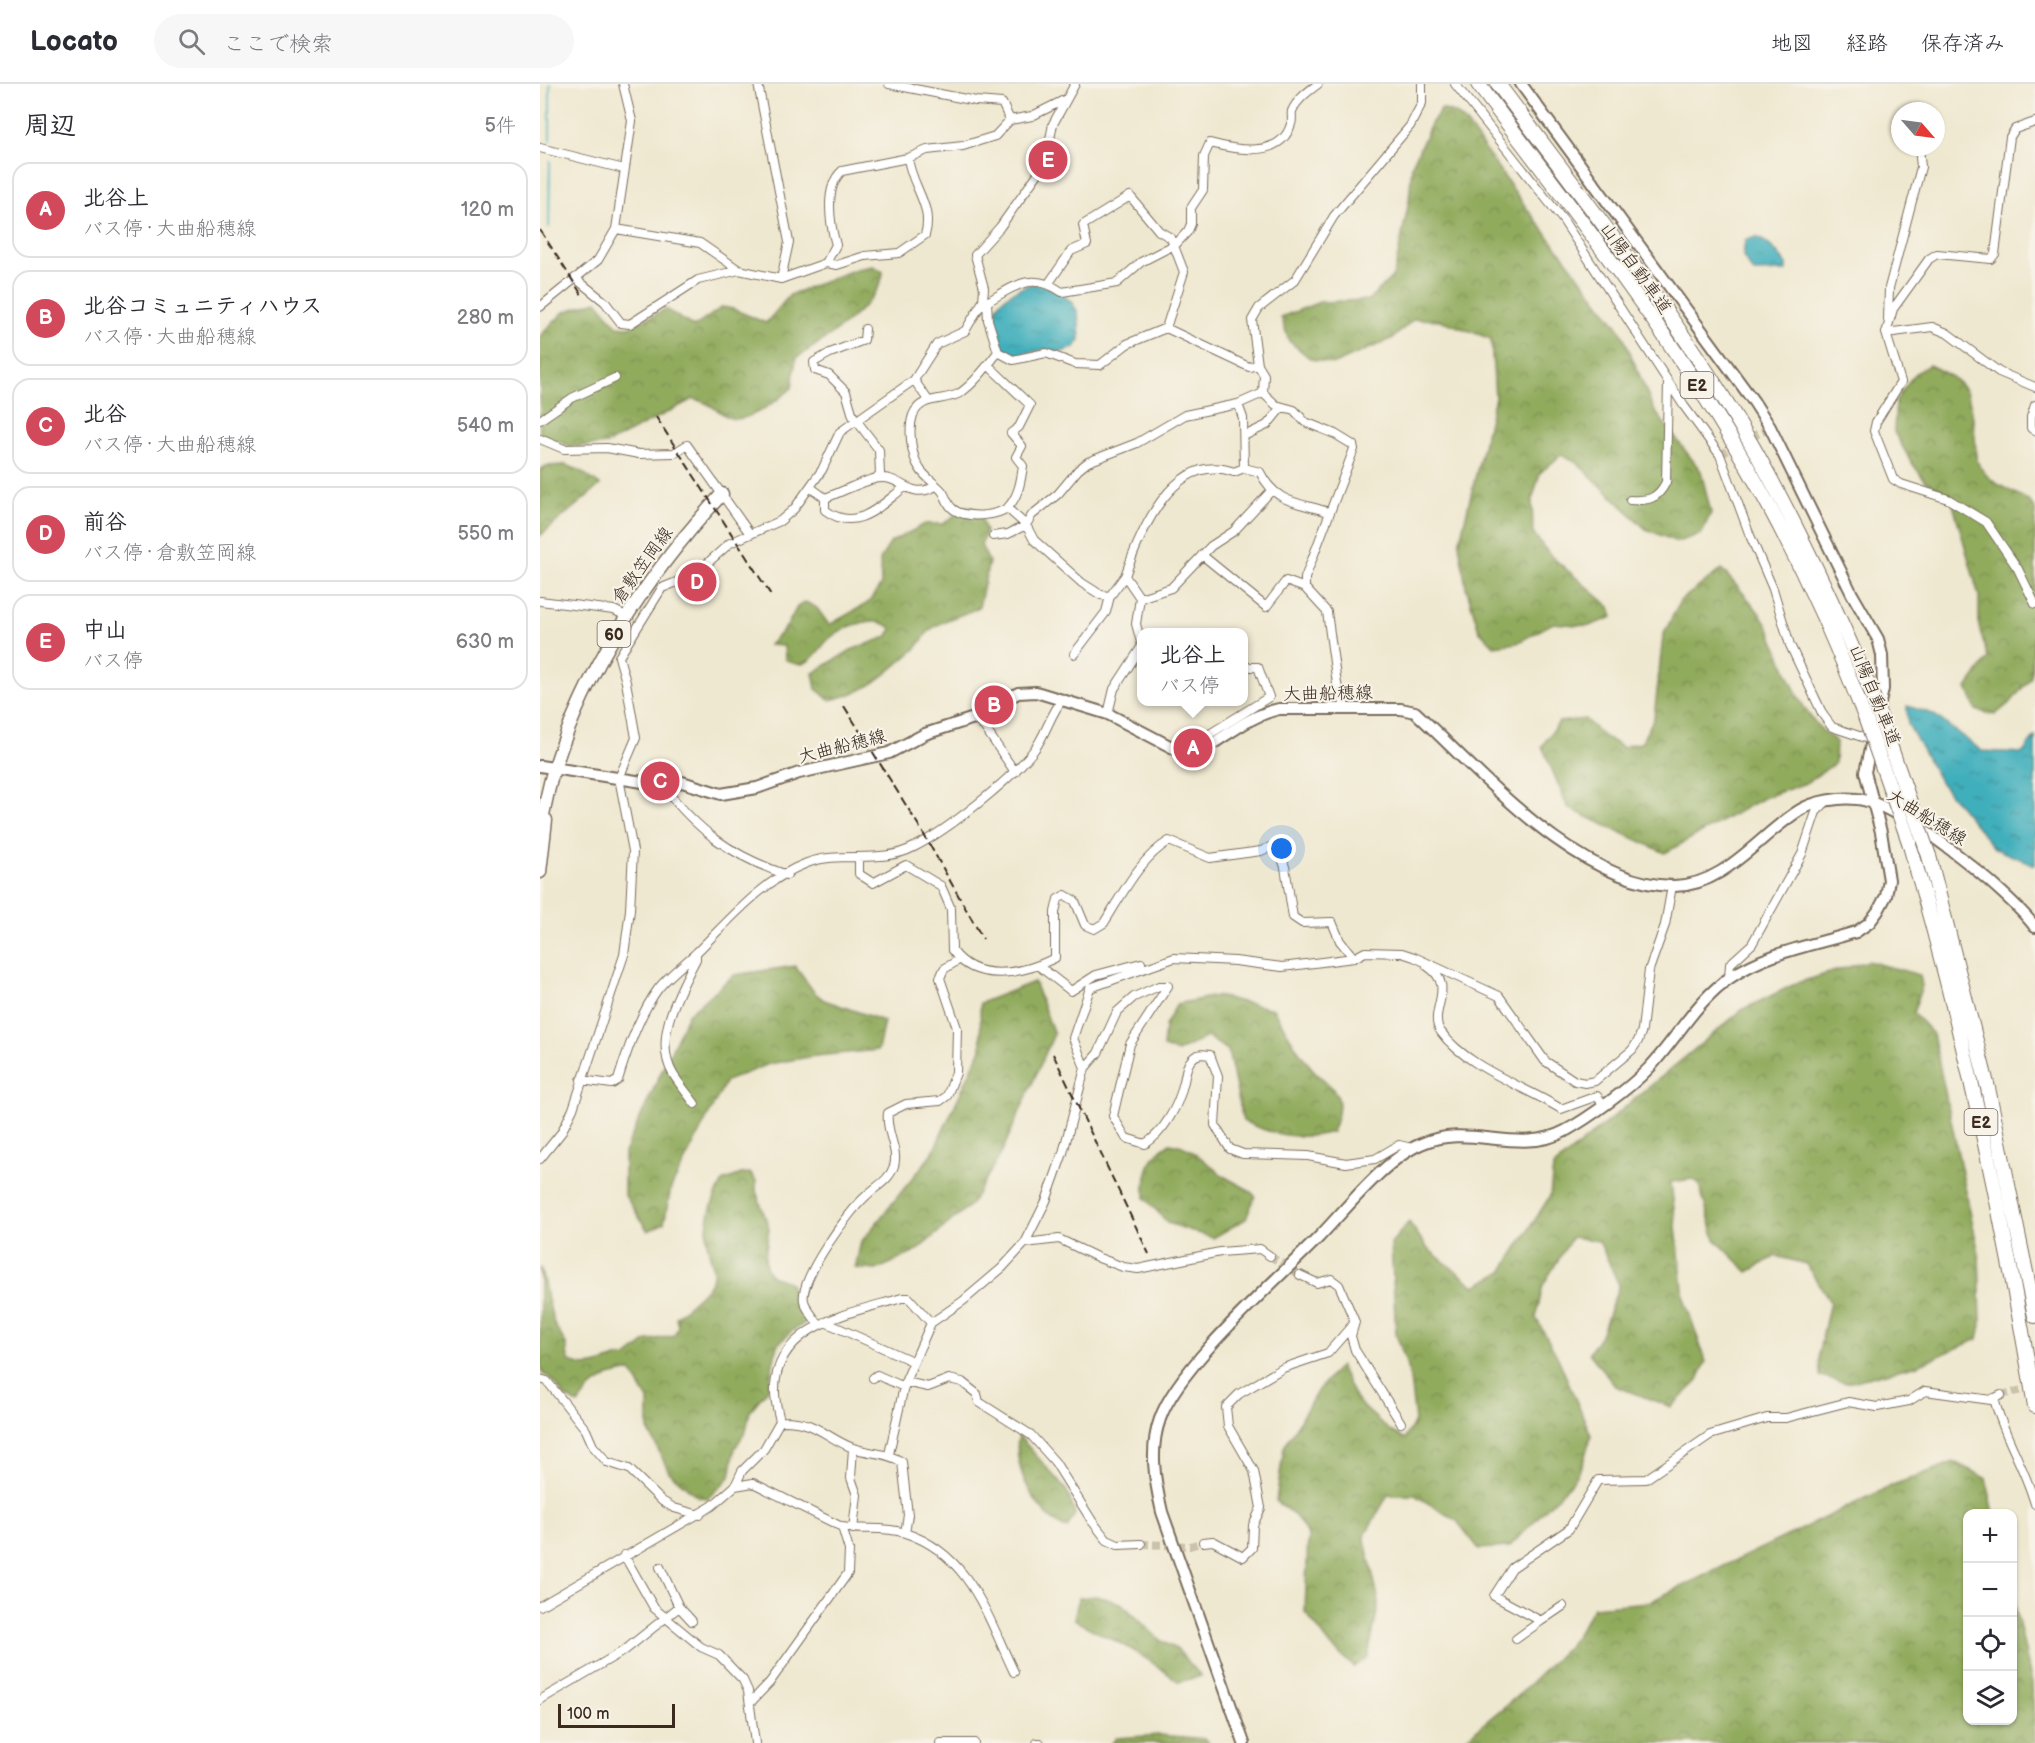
<!DOCTYPE html>
<html lang="ja">
<head>
<meta charset="utf-8">
<style>
	:root { --surface:#fff; --page:#f7f7f7; --text:#2b2b33; --muted:#7c7c81; --line:#e1e1e2; --accent:#d1495b }
	body { margin:0; font-family:"Balsamiq Sans","Klee One",sans-serif; background:var(--page); color:var(--text) }
	.controls { position:absolute; right:18px; bottom:18px; display:grid; overflow:hidden; border-radius:12px; box-shadow:0 2px 4px #0004 }
	.controls button { width:54px; height:54px; display:grid; place-items:center; padding:0; border:0; border-bottom:2px solid var(--line); background:var(--surface); color:var(--text); font:30px sans-serif }
	.compass { position:absolute; left:1351px; top:18px; width:54px; height:54px; border-radius:50%; background:var(--surface); box-shadow:0 2px 4px #0004; rotate:118deg }
	.scale { position:absolute; left:18px; bottom:15px; width:117px; box-sizing:border-box; padding-left:6px; border:3px solid #3b2a1e; border-top:0; font-size:16px; line-height:21px; white-space:nowrap; color:#3b2a1e; -webkit-text-stroke:4px #f7f3e8; paint-order:stroke }
	.you { position:absolute; left:742px; top:765px; width:21px; height:21px; margin:-15px; border:4px solid #fff; border-radius:50%; background:#1a73e8; box-shadow:0 0 0 9px #1a73e833 }
	.badge { display:grid; place-items:center; width:39px; height:39px; border-radius:50%; background:var(--accent); color:#fff; font-size:20px; font-weight:700 }
	.pin { position:absolute; translate:-50% -50%; border:3px solid #fff; box-shadow:0 2px 6px #0006 }
	.popup { position:absolute; left:597px; top:544px; width:111px; height:78px; box-sizing:border-box; display:grid; place-content:center; border-radius:12px; background:var(--surface); filter:drop-shadow(0 2px 4px #0005); font-size:20px; white-space:nowrap; color:var(--muted) }
	.popup b { font-size:22px; color:var(--text) }
	.popup::after { content:''; position:absolute; left:50%; top:100%; margin-left:-12px; border:12px solid transparent; border-top-color:var(--surface) }
	.list { margin:0; padding:0; list-style:none }
	h2 { display:flex; justify-content:space-between; align-items:center; height:78px; margin:0; padding:0 24px; font-size:26px }
	h2 small { font-size:20px; font-weight:400; color:var(--muted) }
	.list li { display:grid; grid-template-columns:39px 1fr auto; gap:18px; align-items:center; box-sizing:border-box; height:96px; margin:0 12px 12px; padding:0 12px; border:2px solid var(--line); border-radius:18px }
	.list b { display:block; font-size:22px; white-space:nowrap }
	.list p { margin:0; font-size:20px; white-space:nowrap; color:var(--muted) }
	.list em { font-size:20px; font-style:normal; color:var(--muted) }
	.icon { flex:none; width:33px; height:33px; fill:none; stroke:currentColor; stroke-width:2; stroke-linecap:round; stroke-linejoin:round }
	.map { position:relative; flex:none; width:1495px; height:1659px; overflow:hidden }
	header { display:flex; align-items:center; gap:36px; box-sizing:border-box; height:84px; padding:0 30px; background:var(--surface); border-bottom:2px solid var(--line) }
	header strong { font-size:28px }
	nav { display:flex; gap:33px; margin-inline-start:auto; font-size:21px }
	.search { width:420px; height:54px; background:var(--page); display:flex; align-items:center; gap:15px; box-sizing:border-box; padding:0 21px; border-radius:33px; color:var(--muted); font-size:22px }
	main { display:flex }
	aside { flex:1; background:var(--surface) }
	.map>svg:first-child { display:block }
</style>
</head>
<body>
<header>
<strong>Locato</strong>
<div class="search"><svg class="icon" aria-label="search" viewBox="0 0 24 24"><circle cx="10" cy="10" r="6"/><path d="M15 15l6 6"/></svg>ここで検索</div>
<nav><a>地図</a><a>経路</a><a>保存済み</a></nav>
</header>
<main>
<aside>
<h2>周辺<small>5件</small></h2>
<ul class="list">
<li><span class="badge">A</span><div><b>北谷上</b><p>バス停 · 大曲船穂線</p></div><em>120 m</em></li>
<li><span class="badge">B</span><div><b>北谷コミュニティハウス</b><p>バス停 · 大曲船穂線</p></div><em>280 m</em></li>
<li><span class="badge">C</span><div><b>北谷</b><p>バス停 · 大曲船穂線</p></div><em>540 m</em></li>
<li><span class="badge">D</span><div><b>前谷</b><p>バス停 · 倉敷笠岡線</p></div><em>550 m</em></li>
<li><span class="badge">E</span><div><b>中山</b><p>バス停</p></div><em>630 m</em></li>
</ul>
</aside>
<div class="map">
<svg width="1495" height="1659" viewBox="0 0 1495 1659">
	<defs>
		<pattern id="forest-crowns" width="20" height="18" patternUnits="userSpaceOnUse" patternTransform="scale(1.5)"><rect width="20" height="18" fill="#91ab5d"/><path d="M2 6a3 3 0 1 1 6 0M12 15a3 3 0 1 1 6 0" fill="none" stroke="#788b4c"/></pattern>
		<pattern id="water-ripples" width="26" height="14" patternUnits="userSpaceOnUse" patternTransform="scale(1.5)"><rect width="26" height="14" fill="#40afbc"/><path d="M2 4q2-2 4 0t4 0M15 11q2-2 4 0t4 0" fill="none" stroke="#378f98"/></pattern>
	</defs>
	<rect width="100%" height="100%" fill="#f7f3e8"/>
	<filter id="ink" filterUnits="userSpaceOnUse"><feTurbulence type="fractalNoise" baseFrequency=".0167" numOctaves="2"/><feDisplacementMap in="SourceGraphic" scale="12" xChannelSelector="R" yChannelSelector="G"/><feConvolveMatrix kernelMatrix="1 2 1 2 8 2 1 2 1" color-interpolation-filters="sRGB"/></filter>
	<filter id="wash" filterUnits="userSpaceOnUse"><feTurbulence type="fractalNoise" baseFrequency=".008" numOctaves="4" result="noise"/><feDisplacementMap in="SourceGraphic" scale="24" xChannelSelector="R" yChannelSelector="G"/><feGaussianBlur stdDeviation="1.35" result="paint"/><feColorMatrix in="noise" values="0 0 0 0 0 0 0 0 0 0 0 0 0 0 0 0 0 1.4 0 .05"/><feComposite in="paint" operator="in"/></filter>
	<g filter="url(#wash)">
		<rect width="100%" height="100%" fill="#efe8d0"/>
		<path fill="url(#forest-crowns)" stroke="#666a3e" stroke-width="1.5" d="M902,25L916,30L927,40L982,118L1081,247L1114,326L1161,387L1171,429L1161,450L1137,458L1106,445L1036,378L1021,371L1000,389L992,416L993,449L1010,471L1070,523L1073,533L1049,542L1013,539L977,559L954,562L939,546L926,503L919,460L955,313L951,255L900,236L874,235L853,254L794,280L771,275L749,257L741,233L780,218L828,216L854,191L869,117L872,81L892,38Z
			M333,182L343,188C342,219 281,258 256,274L252,304C239,315 204,344 186,332C174,324 168,318 153,315L67,360L32,363L0,350V252L24,228L57,217L77,242L89,243L126,225L154,243L182,223L193,225L226,239L250,211L316,185Z
			M1389,281C1432,300 1430,311 1435,353C1436,360 1435,369 1437,376C1449,408 1487,406 1495,426V532L1491,593L1472,617L1455,631L1436,626L1427,604L1448,574L1439,543V512L1410,410L1386,398L1372,379L1354,348L1356,316L1374,290Z
			M25,381L39,386L60,401L0,452V386L6,382Z
			M427,422L439,426L446,448L441,461L449,478L439,523C422,532 402,535 388,548C383,554 379,562 373,567C342,592 332,607 290,616L276,605L273,589L311,566L347,553L352,545C338,530 305,541 290,554C276,566 269,591 245,575L244,562L229,561L247,542L257,523L266,518L277,524L289,541L328,519L341,501L340,475L351,458L385,440H403Z
			M1182,485C1196,502 1215,520 1226,539C1247,579 1256,632 1296,657L1295,679L1266,699L1223,714L1125,769L1028,724L1002,662L1019,638L1045,635L1063,652L1084,664L1088,661L1101,659L1114,634L1123,552L1140,517Z
			M1328,877L1380,891L1382,902L1373,929L1393,950L1439,1170L1441,1241L1438,1255L1378,1281L1307,1299L1280,1292L1279,1267L1290,1218L1266,1180L1236,1172L1208,1188L1175,1155L1159,1100L1153,1095L1131,1098L1144,1214L1166,1278L1157,1298L1131,1323L1075,1302L1049,1269L1061,1251L1079,1201L1059,1157L1032,1153L1003,1201L996,1234L1018,1274L1051,1351L1043,1379L1032,1398L969,1463L939,1465L917,1437L875,1411H848L824,1452L839,1518L828,1573L814,1583L792,1563L765,1528L768,1451L756,1433L736,1417L744,1363L778,1306L800,1282L816,1316L850,1347L865,1355L875,1337L869,1287L856,1250L851,1159L869,1138L888,1165L935,1202L962,1188L1010,1112L1013,1083L1202,926L1257,899Z
			M255,882L274,908L284,916L344,937L338,966L275,972L229,980L186,997L131,1104L124,1139L108,1147L84,1110V1069L148,930L194,891Z
			M494,898L514,950L461,1070L431,1120L375,1168L336,1186L315,1184L321,1158L392,1070L441,965L440,919Z
			M676,912L733,925C744,942 753,961 766,977C787,1006 811,1002 792,1048C760,1057 732,1051 703,1037L688,966L667,953L637,968L623,963L625,942L637,920Z
			M630,1059C655,1062 667,1082 687,1094C698,1101 706,1102 715,1112L706,1135L673,1154L628,1139L605,1114C604,1089 608,1073 630,1059Z
			M210,1089L216,1097V1107L229,1144L225,1173L226,1183L231,1192L249,1198L256,1216L268,1237L252,1247L237,1261L228,1305L210,1327L206,1347L195,1364L190,1393L168,1414L158,1413L129,1388L108,1345V1316L91,1287L69,1292L49,1305L38,1320L25,1313L11,1294L3,1290L0,1275V1183L14,1240L26,1260L28,1275C44,1289 62,1278 80,1273L85,1274L107,1257L134,1251L138,1243L136,1233C145,1223 170,1207 173,1192C174,1184 170,1172 168,1164C164,1139 171,1119 183,1097L201,1090Z
			M479,1352L527,1407L535,1430L527,1444C499,1436 470,1381 479,1352Z
			M1414,1378L1446,1394L1454,1429L1428,1430V1636H1472L1473,1512L1492,1599L1495,1659H920L976,1613L1030,1561L1054,1523L1109,1518L1353,1401Z
			M556,1512L581,1519L620,1556L638,1566L661,1592L639,1598C622,1585 604,1572 584,1561C567,1552 550,1546 534,1535L539,1514Z
			M620,1651L666,1655L669,1659H572L576,1654Z"/>
		<path fill="url(#water-ripples)" stroke="#3e6c6d" stroke-width="1.5" d="M1217,153C1230,160 1237,168 1246,180V187L1213,188L1203,173L1205,156Z
			M494,199C509,202 531,212 537,227C540,236 539,247 540,256L534,264L517,269L507,265L472,272C457,263 448,232 461,217C470,208 482,203 494,199Z
			M1367,622L1393,630L1442,667L1483,669L1495,652V781L1455,765L1401,699L1368,640Z"/>
		<g fill="none" stroke-linecap="round" stroke-linejoin="round">
			<path stroke="#40afbc" stroke-width="2" d="M10,0V56
				M9,143L10,77"/>
		</g>
	</g>
	<g filter="url(#ink)">
		<g fill="none" stroke-linecap="round" stroke-linejoin="round">
			<path stroke="#cbc2ac" stroke-width="8" stroke-dasharray="8 4" stroke-linecap="butt" d="M1180,371L1230,343
				M730,1172L760,1191
				M1461,1311L1494,1303
				M601,1460L650,1462L663,1458"/>
			<defs>
				<path id="street" d="M218,0L249,158L241,195
					M349,0L436,17L462,19L470,36
					M915,0L1023,136L1144,322L1180,371L1209,449L1233,505L1250,561L1283,631L1292,643L1331,656
					M1495,38L1475,45L1470,53L1455,170L1451,175L1397,170L1389,175L1353,225L1346,249L1361,298L1336,338L1334,347L1353,395L1361,400L1408,415L1446,438L1478,485L1495,520
					M0,64L84,85
					M76,145L160,159L199,186L241,195L286,179L296,161C290,140 284,103 302,87L368,74L387,66L423,62L455,52L470,36L492,32L526,15
					M286,179L297,181L325,172L359,169L385,151C394,122 371,102 368,74
					M35,194L65,218L81,239L90,240L158,196L199,186
					M509,199L531,167L547,160L543,141L590,112L619,147L631,154L644,188L626,244
					M443,217L447,218C475,202 492,187 522,208L577,199L601,178L636,160L648,147L651,140V124L663,106L664,72L670,59C696,66 741,75 751,40C753,36 751,31 752,27C757,15 769,7 778,0
					M447,218L448,236L458,268L473,276L506,269L535,280L560,281L587,260L626,244L709,283L718,281
					M0,223L58,176L76,145L92,37L83,0
					M1348,236L1349,204L1381,83L1379,63
					M325,245L324,256L290,269L274,278L275,286L289,291L306,308L313,332L339,366L340,390L336,394
					M1346,249L1392,243L1407,249L1459,288L1495,303
					M448,281L490,321L479,343L471,349L482,362L476,373L483,382C481,396 479,410 470,421C461,433 422,436 411,423C407,419 406,412 402,407C396,400 385,393 380,385C371,372 368,345 373,331C381,311 404,318 420,309C434,300 448,281 458,268
					M374,296L388,316
					M698,320L703,334L704,384L720,388C736,420 758,418 788,428
					M1495,321L1491,333V344L1495,347
					M0,336L32,314L75,294
					M704,352L727,341L741,324
					M0,355L24,365L67,364L99,370L134,369L147,361L210,450
					M270,403L285,414C300,409 320,398 334,395C361,388 367,418 396,402
					M285,414V426C317,450 340,421 365,403
					M1090,416C1108,417 1118,415 1126,398L1128,298
					M468,425L486,441L494,456L542,499L561,511L570,512L585,492L600,514L596,540L602,562
					M453,452L468,450L486,441L492,431L518,410L538,386L548,378L597,359L645,331L698,320L723,309
					M662,471L726,523L746,497L765,504
					M585,492C600,449 633,366 694,388L704,384
					M600,514L631,504L671,462L694,447L731,407
					M0,517L74,526L86,532
					M534,570L566,528L570,512
					M806,625L797,600L787,528L765,504V494L814,365L813,361L795,350L765,338L754,326L736,321L723,309L724,291L718,281L712,236L719,224L755,196L794,132L870,42L882,19V0
					M568,630L574,605L602,562
					M434,634L445,644L475,688
					M641,668L729,613L718,583H704
					M122,701C159,748 190,771 247,791
					M319,773V790L333,799L366,781L401,802L411,825L412,866C436,900 482,890 515,874V828L518,815L525,811L535,817L545,841L554,845L564,839C582,811 600,774 629,757L670,774L721,767L737,760L745,783L753,833L762,839L792,838L800,857L814,874
					M499,882L531,907L556,891L601,879
					M887,882C919,903 886,928 901,948C926,983 986,1003 1021,1025L1057,1012L1063,1020
					M1189,894L1190,880L1212,860L1262,770L1276,728L1287,717
					M545,984L533,954L550,904L634,874L695,877L742,883L814,874L825,868L862,869L874,873L959,912L1005,977L1035,997L1045,999L1055,997L1092,966L1098,957L1102,946L1109,886L1125,841L1132,802
					M41,996L72,1000L78,996C87,966 99,931 118,905C128,892 143,881 155,870C188,838 222,796 267,779C302,766 340,781 374,763C408,746 471,696 494,666C506,651 510,630 523,615
					M155,1020C148,1010 139,1000 133,990C112,954 140,907 156,875V869
					M0,1075L21,1049L33,1025L84,871L90,826L93,767L79,694L96,654L86,598L79,573L122,504L154,491L190,459L240,437L254,425L282,386L300,348L374,296L397,260L425,247L443,217L444,204L435,171L460,143L497,91L507,70L513,40L535,0
					M485,1159L519,1155L559,1174L583,1183L598,1185L680,1168L720,1165L730,1172
					M760,1191L777,1199L791,1195L799,1201L815,1238L811,1252L815,1266L861,1339
					M285,1238L372,1277
					M278,1240C274,1233 266,1225 264,1217C259,1195 309,1127 326,1112C336,1102 349,1097 354,1082C359,1065 345,1047 348,1029L366,1020L400,1017L407,1012L416,989L417,944L400,894L404,885L420,875
					M333,1294L337,1291L364,1303
					M0,1295L7,1297L46,1346L53,1362L67,1378L89,1385L122,1417L134,1424L160,1431
					M365,1298L388,1303L409,1295L422,1298L437,1310L439,1318L491,1351L515,1378L552,1437L567,1456L578,1461L601,1460
					M1454,1314C1463,1352 1485,1383 1495,1420
					M240,1337C277,1336 284,1353 313,1364C330,1370 346,1368 362,1378L368,1431L365,1449
					M313,1364L311,1394L317,1411L313,1445
					M349,1370L365,1298L391,1239L423,1217L462,1184L485,1159L506,1117L523,1069L545,984L558,969L577,928L594,913L619,902H628L590,960L573,1032L586,1054L605,1060C623,1049 638,1023 643,1001C646,992 645,982 652,975C657,969 663,970 670,971L678,992L675,1041L690,1065L703,1070L768,1072L806,1079L835,1075L859,1061L872,1064
					M195,1402L213,1399L302,1443C323,1447 344,1442 365,1449C430,1470 447,1532 474,1588
					M663,1458L673,1457L703,1473L712,1464L713,1441L721,1424L714,1387L688,1342L686,1323L699,1310L743,1284L788,1269L815,1238
					M84,1471L114,1524L161,1563L179,1571L203,1596L208,1607L215,1659
					M120,1483L139,1523L152,1537
					M0,1522L172,1422L195,1402L202,1387L224,1365L240,1337C238,1328 235,1318 235,1309C233,1240 312,1229 362,1214H369L391,1239
					M1023,1522L1001,1537L954,1512L972,1484L1029,1445L1058,1396L1106,1395L1170,1351L1227,1334H1246L1308,1318L1337,1323L1369,1317L1385,1307L1451,1316L1461,1311
					M976,1555L1001,1537
					M0,1616L85,1566L139,1523
					M210,1619L230,1598L308,1489L309,1466L302,1443
					M400,1659H434
					M497,1659H500"/>
				<path id="secondary" d="M0,682L122,701L142,698L181,710L217,704L259,689L349,669L385,650L434,634L478,609L496,608L568,630L641,668L655,670C684,655 707,632 739,625H861L875,628C940,688 1039,802 1134,802C1185,802 1219,751 1260,726C1275,717 1300,713 1317,715C1361,719 1468,807 1495,843
					M704,1659L622,1428C615,1398 609,1365 620,1335C638,1282 737,1196 779,1153C807,1124 844,1076 881,1060C928,1038 979,1072 1025,1047C1049,1034 1090,1004 1108,985C1136,956 1157,915 1191,893C1228,868 1274,861 1316,848L1329,839L1338,827L1346,812L1349,796L1341,748L1325,688L1343,605L1342,571L1338,555L1312,510L1230,343L1214,318L981,0"/>
				<path id="primary" d="M0,744C5,724 8,702 15,682C49,578 109,489 182,410
					M0,788L6,736"/>
				<path id="highway" d="M938,0C1019,109 1105,216 1177,332C1236,427 1285,529 1325,633
					M958,0C1037,106 1120,211 1190,324C1245,414 1290,510 1331,607
					M1369,758C1423,943 1463,1131 1495,1322
					M1389,772L1448,1004L1495,1232"/>
			</defs>
			<use href="#street" stroke="#7a6c5c" stroke-width="10"/>
			<use href="#secondary" stroke="#7a6c5c" stroke-width="14"/>
			<use href="#primary" stroke="#7a6c5c" stroke-width="15"/>
			<use href="#highway" stroke="#7a6c5c" stroke-width="16"/>
			<use href="#street" stroke="#fff" stroke-width="8"/>
			<use href="#secondary" stroke="#fff" stroke-width="10"/>
			<use href="#primary" stroke="#fff" stroke-width="12"/>
			<use href="#highway" stroke="#fff" stroke-width="14"/>
			<path stroke="#3b2a1e" stroke-width="2" stroke-dasharray="9 4.5" stroke-linecap="butt" d="M0,146L42,211
				M116,333L231,511
				M304,622L379,742L443,855
				M513,970L609,1170"/>
			<defs>
				<path id="highway-bridge" d="M1331,607L1389,772
					M1325,633L1369,758"/>
			</defs>
			<use href="#highway-bridge" stroke="#7a6c5c" stroke-width="16" stroke-linecap="butt"/>
			<use href="#highway-bridge" stroke="#fff" stroke-width="14"/>
		</g>
	</g>
	<g text-anchor="middle" stroke-width="4.5" stroke-linejoin="round" paint-order="stroke">
		<g fill="#f7f3e8" stroke="#73665b" stroke-width="1.5">
			<rect x="1140.5" y="288" width="33" height="26" rx="4.5"/>
			<rect x="57.5" y="537" width="33" height="26" rx="4.5"/>
			<rect x="1424.5" y="1025" width="33" height="26" rx="4.5"/>
		</g>
		<g font-size="16" font-weight="bold" fill="#3b2a1e">
			<text x="1157" y="307">E2</text>
			<text x="74" y="556">60</text>
			<text x="1441" y="1044">E2</text>
		</g>
		<g font-size="18" fill="#3b2a1e" stroke="#f7f3e8">
			<text transform="translate(1096 184) rotate(54)" y="6">山陽自動車道</text>
			<text transform="translate(102 481) rotate(-54)" y="6">倉敷笠岡線</text>
			<text transform="translate(788 609) rotate(-1)" y="6">大曲船穂線</text>
			<text transform="translate(1335 611) rotate(68)" y="6">山陽自動車道</text>
			<text transform="translate(302 662) rotate(-14)" y="6">大曲船穂線</text>
			<text transform="translate(1387 733) rotate(32)" y="6">大曲船穂線</text>
		</g>
	</g>
</svg>
<div class="controls">
<button>+</button>
<button>−</button>
<button><svg class="icon" aria-label="locate" viewBox="0 0 24 24"><circle cx="12" cy="12" r="6"/><path d="M12 2v4M12 18v4M2 12h4M18 12h4"/></svg></button>
<button><svg class="icon" aria-label="layers" viewBox="0 0 24 24"><path d="M12 4l9 5-9 5-9-5zM3 14l9 5 9-5"/></svg></button>
</div>
<svg class="compass" viewBox="-18 -18 36 36"><path d="M0-13l5 13h-10z" fill="#e53935"/><path d="M0 13l5-13h-10z" fill="#7c7c81"/></svg>
<div class="scale">100 m</div>
<div class="you"></div>
<div class="pin badge" style="left:653px;top:664px">A</div>
<div class="popup"><b>北谷上</b>バス停</div>
<div class="pin badge" style="left:454px;top:621px">B</div>
<div class="pin badge" style="left:120px;top:697px">C</div>
<div class="pin badge" style="left:157px;top:498px">D</div>
<div class="pin badge" style="left:508px;top:76px">E</div>
</div>
</main>
</body>
</html>
